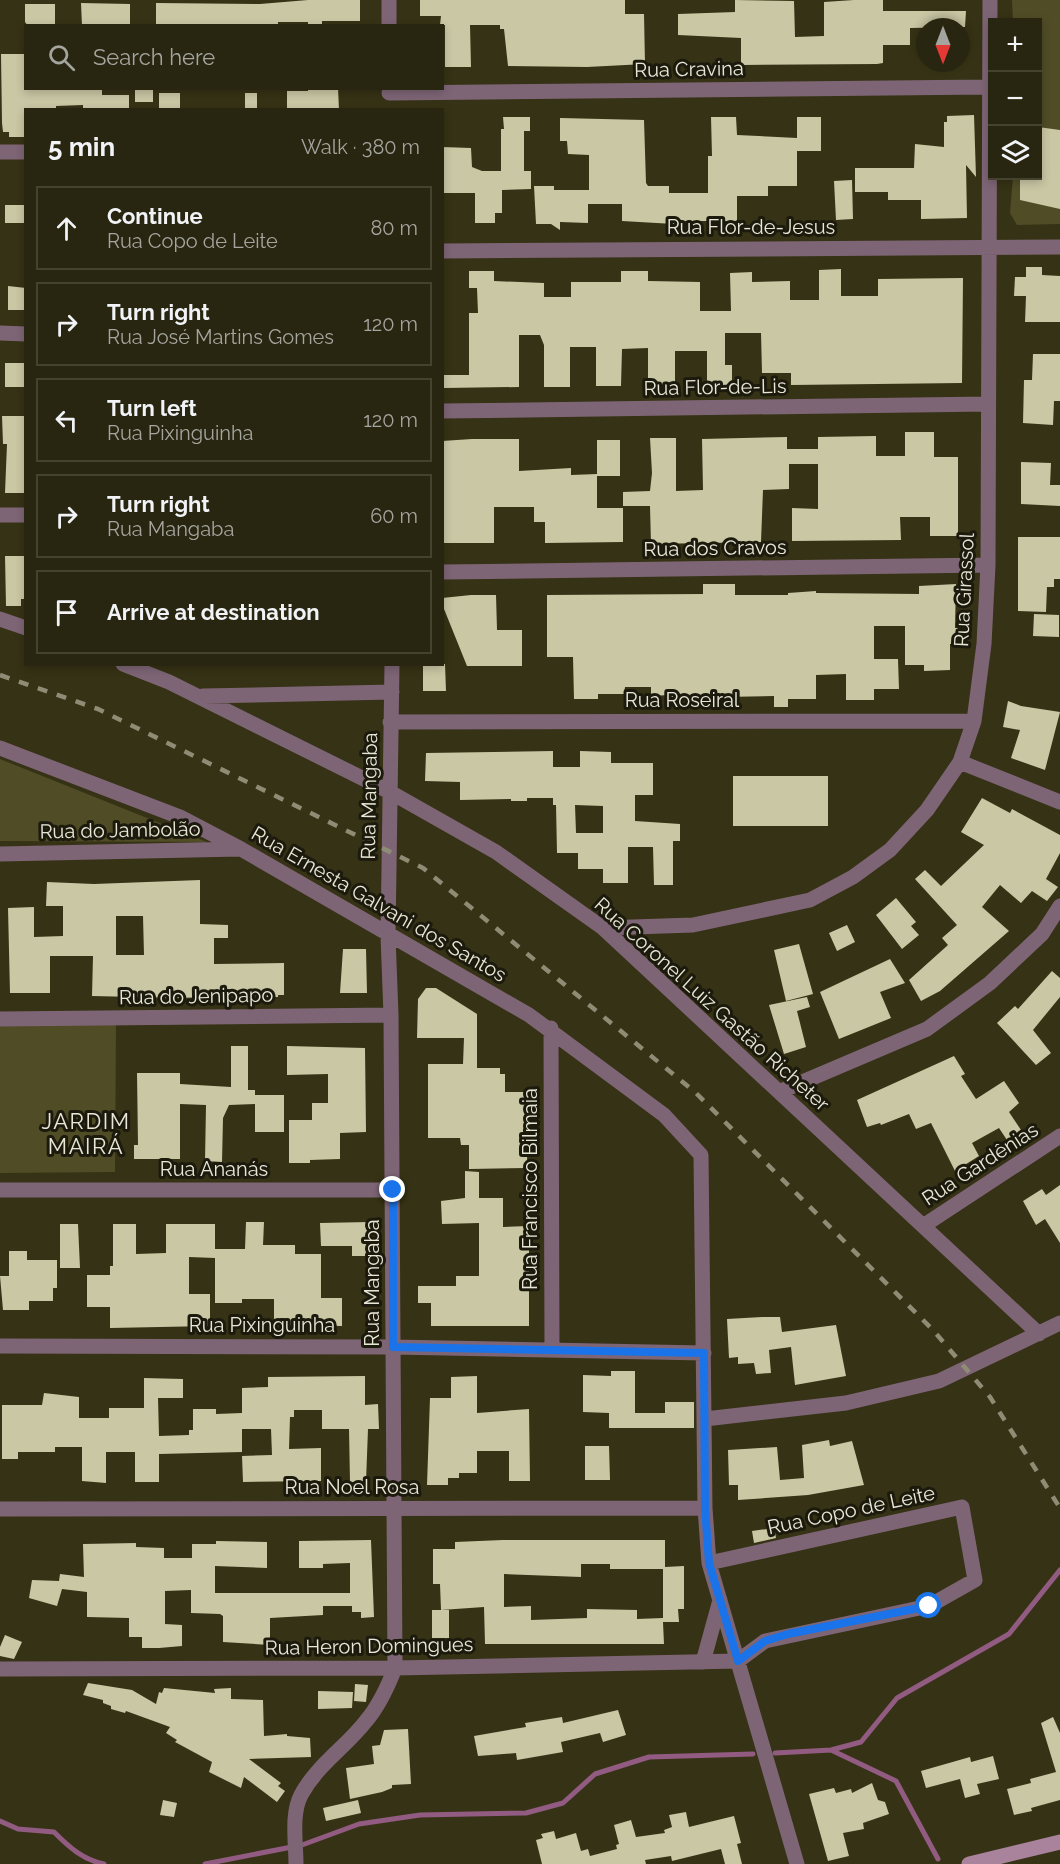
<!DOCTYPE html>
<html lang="en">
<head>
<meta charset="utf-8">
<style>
	:root { --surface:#282610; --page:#302e19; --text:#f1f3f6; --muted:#a5a59f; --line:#444330 }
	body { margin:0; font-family:Raleway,sans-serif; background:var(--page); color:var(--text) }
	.controls { position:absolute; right:18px; top:18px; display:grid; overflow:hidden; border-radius:0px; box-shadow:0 3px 9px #0003 }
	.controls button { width:54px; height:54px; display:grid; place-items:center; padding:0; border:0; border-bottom:2px solid var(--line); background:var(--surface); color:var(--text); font:30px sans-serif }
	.compass { position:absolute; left:916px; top:18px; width:54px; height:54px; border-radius:50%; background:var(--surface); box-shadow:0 3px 9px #0003; rotate:180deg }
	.stop { position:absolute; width:18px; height:18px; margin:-14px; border:4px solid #1a73e8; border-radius:50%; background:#fff }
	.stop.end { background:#1a73e8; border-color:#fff; box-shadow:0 2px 6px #0008 }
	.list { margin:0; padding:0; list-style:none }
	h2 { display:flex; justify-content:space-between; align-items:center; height:78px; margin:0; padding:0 24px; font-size:26px }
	h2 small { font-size:20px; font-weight:400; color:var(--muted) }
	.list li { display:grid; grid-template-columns:39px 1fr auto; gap:18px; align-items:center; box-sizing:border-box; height:84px; margin:0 12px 12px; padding:0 12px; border:2px solid var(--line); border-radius:0px }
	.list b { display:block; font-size:22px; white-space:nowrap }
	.list p { margin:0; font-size:20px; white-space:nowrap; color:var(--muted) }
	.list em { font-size:20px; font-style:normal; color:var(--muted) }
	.icon { flex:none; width:33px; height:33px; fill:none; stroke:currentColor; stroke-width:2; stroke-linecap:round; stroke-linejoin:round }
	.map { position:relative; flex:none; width:1060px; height:1864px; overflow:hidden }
	.search { position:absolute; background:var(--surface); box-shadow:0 3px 9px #0003; left:24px; top:24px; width:420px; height:66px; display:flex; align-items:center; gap:15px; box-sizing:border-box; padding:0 21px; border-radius:0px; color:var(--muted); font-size:22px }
	.panel { position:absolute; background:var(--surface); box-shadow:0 3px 9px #0003; left:24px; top:108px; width:420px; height:558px; border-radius:0px }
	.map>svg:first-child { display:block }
</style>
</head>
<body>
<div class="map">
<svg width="1060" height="1864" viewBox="0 0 1060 1864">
	<rect width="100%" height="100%" fill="#363215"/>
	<path fill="#504c26" d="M1012,0H1060V224L1017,225L1010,213L1013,176H1038V22H1013Z
		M0,759L207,842L0,841Z
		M116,1024L115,1172L0,1173V1025Z"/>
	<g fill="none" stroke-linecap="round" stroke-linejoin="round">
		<path stroke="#925b81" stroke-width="5" d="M831,1750L896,1781L938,1859
			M775,1753L831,1750L861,1742L897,1698L1009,1634L1060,1570
			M0,1821L18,1829L54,1832C69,1847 83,1860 104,1864
			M205,1864L302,1845L359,1824L420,1815L526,1813L563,1803L595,1774L649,1757L753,1754"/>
	</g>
	<path fill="#cac7a5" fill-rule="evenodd" d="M308,0H360V21H322V26H308V22H278V26H156V3L260,4Z
		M420,0H625V14H644L645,64L587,67L508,66L504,29H500V25H470L471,67H445V25H440L441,16H420Z
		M735,0L794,1L795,37L824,36V2L854,0H883V11H966L965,27L910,28V45H883V63L877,64L741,65V38L678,35V14L735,12Z
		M81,3L130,4V26H82Z
		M25,4H55V26H28L25,22Z
		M1,54H26V88H102V95H129V110H83V105L56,106V110H26V137H9V132H3L2,123Z
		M135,88H153V102H135Z
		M308,88H338L339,110H287V91H308Z
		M159,93H180V110H159Z
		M245,93H257V110H245Z
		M974,115L976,177L966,165L967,218L921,219V200H888V192H855V168H914L915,144L944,147V122H947V116Z
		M503,117H530V131H524V171H531V189L502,190V213H495V223H475V193H443L442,147L471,148L472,167L482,171H501V129H504Z
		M711,117H736L737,135L797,138V117H821V151H797V186H768V196H737V221H674V224L622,221V204H588V223L560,222V230L551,224H536L534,186H554V190H589V155L568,154L567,141H560V118L644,120L646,183L648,186H669V193H708V156H712Z
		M1038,127L1060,130V209L1020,200V176H1038Z
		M852,180L853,219L836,220L834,181Z
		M5,205H26V223H5Z
		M1026,267H1042V275L1060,276V322H1025L1026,296H1014L1015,277H1026Z
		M841,269V296H878V279L963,278L962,383L791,385V373H762L761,333H725V365H732V385H707V351H675V384L648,385V348L622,349L621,386H596V347H570V387H544V345L540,335H519V387L444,388V375H469V313H478L477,288H469V271H494V281L544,283V297H571V282H621V271H648V281L700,282V311H731L730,273L752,272V282L790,281V300H819V270Z
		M8,286L26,288V310H8Z
		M1033,354H1060V401H1054L1053,425L1023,423L1024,380H1032Z
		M5,363H26V387H5Z
		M2,416H26V493H5L7,444H3Z
		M905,432H934V457H958V536H930V517H900L901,540L792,541V508L818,509V464H789V489L763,490L761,542L651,544L650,506H623V492L650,491L652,473L650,438H676V491L703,490L702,439L787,437V449H818V437L876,436V456H905Z
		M472,439H519V471L571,468V475L597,474V440H620V476H597V508H623V542L545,543V522H534V507H494V543H442V441Z
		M1021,462L1051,463L1050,485H1060V506L1021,504Z
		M1018,537H1060V579H1054V587H1047L1046,612L1018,611Z
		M5,556H26V599H21V606H6Z
		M703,584H735V595H788V593L816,591V593L919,594V586L956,584L955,628H958V644H950V670L924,671V665H905V626H874V659H898L899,689H874V700H846V674L816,675V699H788V707H774V696L669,698V695L651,696V687H625L624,694H598V699H574L573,657H547V595L703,594Z
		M471,595H496L497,630H522V666H467L442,604V598Z
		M1034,614L1059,615V637L1033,636Z
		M423,664H445L446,691H423Z
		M1008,701L1021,706L1060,712L1045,770L1011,758L1020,730L1003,727Z
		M553,751V767H580V751L611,752V763H653V795H635V821L680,824V841H673V885H654L653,847H628V883H603V869H578V853H557L556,805H553V798H527V801H511V799L460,800V782L425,781L426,753ZM575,805L603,806V833H576Z
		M733,776H828V826H733Z
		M982,798L1010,813L1012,809L1060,835V853L1046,879L1058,887L1047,901L1032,891L1021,903L1000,885L982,907L1009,931L940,991L921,1001L909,980L948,945L942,938L957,925L915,879L925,870L941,886L984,845L961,832Z
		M200,880V924L228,925V938H214V964L284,963V995H278V997H260V995L179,998L92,996L93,956H50V993H10L8,908L34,907V937L63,936V906H46L47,882L94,884ZM116,916H143L144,955H116Z
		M896,898L916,922L911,926L919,935L902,949L876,915Z
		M847,925L855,942L837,951L829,933Z
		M799,944L813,994L786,1001L774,950Z
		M343,949H366L367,993H340Z
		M890,959L905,983L880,992L891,1018L839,1039L820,992Z
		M1052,971L1060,978V997L1033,1030L1051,1053L1036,1065L997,1023L1015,1006L1018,1009Z
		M426,988H436L477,1014V1068H500V1074H505V1092H528L527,1168L469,1169V1145H461L460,1138H428V1064H463L464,1038H417L418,999Z
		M807,997L810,1007L797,1011L806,1047L784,1054L769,1005Z
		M231,1046H248V1090H255V1104L229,1105L223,1118L222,1162L205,1161L206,1105L180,1104V1159H134V1145H138L137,1073H180V1084L231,1087Z
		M287,1046L365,1048L366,1132L340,1133V1159L310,1160V1163H289V1120H312V1103H328V1074L287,1075Z
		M954,1056L965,1074L961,1076L976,1099L1004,1081L1019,1103L1009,1112L1021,1130L1007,1140L999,1128L972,1143L979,1156L955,1171L931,1123L916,1129L909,1114L881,1125L880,1123L867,1127L857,1100Z
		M255,1095H284V1132H255Z
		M465,1171L479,1172V1198H503V1227L529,1226V1326H431V1303H418V1286H456V1276H479V1223L442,1224L441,1201L465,1198Z
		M1060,1185V1243L1045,1219L1036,1225L1023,1201L1042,1189L1046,1195Z
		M246,1222H264L263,1245H295V1254H321V1298H342V1326L274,1325V1299H242V1303H215V1258L189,1257V1294H210V1326L110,1328V1307H87V1275H110V1266H113V1224H136V1254L166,1253V1224H215V1249H245Z
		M369,1222V1256H352V1246H321L320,1223Z
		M60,1224H78L80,1268H60Z
		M9,1251H27V1260H57V1288H53V1301H29V1310H3L0,1276H9Z
		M762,1317H780L782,1332L836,1325L846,1376L795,1385L791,1347L769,1350L771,1373L756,1374L754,1363L738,1364V1357L729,1358L727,1319Z
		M611,1371H635V1413H665V1402H694V1428H609V1413L583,1412V1375L611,1376Z
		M365,1376V1405L378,1404L379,1429H368L366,1482H350L349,1429H322V1410H294V1417H290L289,1449L321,1448V1481L243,1482L242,1456L272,1455L271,1429H242V1452L159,1454V1482H135V1452H106V1483L82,1481V1447H55V1452H18V1459H2V1405H42L44,1393L79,1397V1418H109V1408H144V1378L183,1379V1398H158L159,1436L189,1435V1430H193V1409H216V1414L242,1413V1388L268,1387V1377Z
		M477,1376V1413L529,1409L530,1481H509V1451H477V1473H459V1478H448V1485H427L430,1398H451V1377Z
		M829,1440L830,1446L852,1441L864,1485L808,1495L738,1500V1485H729L728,1450L777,1447L780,1480L804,1478L802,1445Z
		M585,1446H609L610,1480H585Z
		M774,1528L776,1538L754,1543L752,1531Z
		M371,1540L374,1617L361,1618V1612H352V1606H323V1615L270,1618V1645L223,1642V1616L220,1614L191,1613V1590L165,1591V1624L182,1625V1646L159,1648H142V1637H129V1618L87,1617V1592L62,1589L57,1606L29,1598L32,1580L59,1581L60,1574L84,1577L83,1544L136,1543V1547L164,1548V1558H192V1544H216V1541L267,1542V1568L215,1566V1593H350V1563L323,1564V1568H299V1541Z
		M503,1540H665V1567L684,1566V1609H678L679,1622H663L664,1644H485L484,1607L441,1610H449V1638H432V1610H441L440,1584H433V1549H455V1542ZM581,1564H610V1569H663V1618L637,1619V1610L587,1609V1618L531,1620V1606L504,1607V1574L581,1577Z
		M5,1635L22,1642L14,1659L0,1656V1647Z
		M88,1683L132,1690L156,1704L159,1692L162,1693L164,1688L215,1693L214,1689L231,1688V1699L263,1700L264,1736L287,1734V1736L310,1738L311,1757L249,1759L281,1783L278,1786L285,1791L277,1802L244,1777L241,1788L209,1772L212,1762L175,1742L177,1740L166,1733L170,1727L126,1711L125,1713L111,1709V1706L103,1703V1700L83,1695Z
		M355,1684L368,1685L366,1702L354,1701Z
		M318,1691L353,1692L352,1708L318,1709Z
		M618,1710L626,1735L603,1742L600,1733L561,1742L563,1752L517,1760L516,1753L478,1756L474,1736L526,1727L525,1723L562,1717L563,1723Z
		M1053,1717L1060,1733V1800L1031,1808L1032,1811L1014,1815L1007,1789L1031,1783L1030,1779L1056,1772L1041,1723Z
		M408,1729L411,1784L392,1785V1788L382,1792L350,1799L346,1768L374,1764L372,1746L380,1745L384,1730Z
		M993,1756L999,1779L977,1784L980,1794L965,1798L960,1779L926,1788L921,1771L970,1757L971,1762Z
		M872,1783L878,1800L885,1802L889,1814L863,1823L864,1829L843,1833L849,1856L828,1861L809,1794L834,1788L836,1793L851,1789L852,1793Z
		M163,1800L177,1803L174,1817L160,1815Z
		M358,1800L361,1813L326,1821L323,1808Z
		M686,1812L689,1827L734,1816L741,1843L737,1844L742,1864H725L721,1849L672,1861L671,1856L645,1860L646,1864H542L536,1840L543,1838L541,1834L554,1831L556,1839L576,1833L581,1851L588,1849L590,1856L617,1849L616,1845L619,1844L614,1825L631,1820L636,1837L665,1833L664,1830L672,1827L669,1815Z"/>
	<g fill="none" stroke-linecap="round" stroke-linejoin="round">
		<path stroke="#7e6576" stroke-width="15" d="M389,0V26
			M389,93L989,87
			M0,152H26
			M442,251L1060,247
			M0,333L26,334
			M442,411L988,404
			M0,515H26
			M442,572L988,565
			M0,619L26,628
			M123,664L169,682L390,792L496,852L603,928L1039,1334
			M203,696L392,692
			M390,722L974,721
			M0,748L180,817L241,849L529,1015L664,1115L701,1155L705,1508L709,1563L797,1864
			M960,762L1060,802
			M0,854L240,849
			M603,928L693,925L810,900L853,877L890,850L927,810L960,762L974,721L984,644L988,565L990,0
			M0,1019L391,1015
			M551,1028L552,1350
			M779,1092L927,1029L990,983L1042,934L1060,906
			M0,1190H393
			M923,1226L1060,1136
			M0,1346L393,1347L704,1353
			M705,1419L846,1403L939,1381L1060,1323
			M0,1509L705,1508
			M709,1563L962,1507L975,1580L929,1606L765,1641L738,1661
			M703,1662L720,1600
			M0,1669L395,1668L738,1661
			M296,1864C296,1843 291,1814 301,1795C317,1765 346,1747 366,1721C379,1706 388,1686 395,1668L391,1015L388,936L392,664"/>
		<path stroke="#a9829c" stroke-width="15" d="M969,1864L1060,1842"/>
		<path stroke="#8f8c75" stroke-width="4.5" stroke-dasharray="10 10" stroke-linecap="butt" d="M0,675L98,709L423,868L696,1093L933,1330L990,1397L1060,1508"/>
	</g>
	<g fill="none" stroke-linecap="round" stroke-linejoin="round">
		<path stroke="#1a73e8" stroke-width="8" d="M393,1190V1347L704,1353L705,1508L709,1563L738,1661L765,1641L788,1634L929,1606"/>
	</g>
	<g text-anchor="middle" stroke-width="6" stroke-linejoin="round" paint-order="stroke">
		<g font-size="20" fill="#e8e7d6" stroke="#1b1a0d">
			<text transform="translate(689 69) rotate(-1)" y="7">Rua Cravina</text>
			<text x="751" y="234">Rua Flor-de-Jesus</text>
			<text transform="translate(715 387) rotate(-1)" y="7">Rua Flor-de-Lis</text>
			<text transform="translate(715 548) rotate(-1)" y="7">Rua dos Cravos</text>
			<text transform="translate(964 590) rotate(-87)" y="7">Rua Girassol</text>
			<text x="682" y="707">Rua Roseiral</text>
			<text transform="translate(369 796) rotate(-89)" y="7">Rua Mangaba</text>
			<text transform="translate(120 830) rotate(-1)" y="7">Rua do Jambolão</text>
			<text transform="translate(379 904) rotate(30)" y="7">Rua Ernesta Galvani dos Santos</text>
			<text transform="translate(196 996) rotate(-1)" y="7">Rua do Jenipapo</text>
			<text transform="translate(712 1004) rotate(42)" y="7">Rua Coronel Luiz Gastão Richeter</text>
			<text transform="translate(980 1164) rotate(-33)" y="7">Rua Gardênias</text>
			<text x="214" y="1176">Rua Ananás</text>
			<text transform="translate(530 1189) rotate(-90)" y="7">Rua Francisco Bilmaia</text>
			<text transform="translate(372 1283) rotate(-90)" y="7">Rua Mangaba</text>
			<text x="262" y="1332">Rua Pixinguinha</text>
			<text x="352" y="1494">Rua Noel Rosa</text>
			<text transform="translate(851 1510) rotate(-12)" y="7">Rua Copo de Leite</text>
			<text transform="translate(369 1646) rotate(-1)" y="7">Rua Heron Domingues</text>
		</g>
		<g font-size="22" letter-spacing="1.5" fill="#e8e7d6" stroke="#1b1a0d">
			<text x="86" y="1129">JARDIM<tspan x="86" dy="25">MAIRÁ</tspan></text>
		</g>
	</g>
</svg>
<div class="controls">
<button>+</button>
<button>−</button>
<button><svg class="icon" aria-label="layers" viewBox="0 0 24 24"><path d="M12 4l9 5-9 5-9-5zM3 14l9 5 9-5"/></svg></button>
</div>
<svg class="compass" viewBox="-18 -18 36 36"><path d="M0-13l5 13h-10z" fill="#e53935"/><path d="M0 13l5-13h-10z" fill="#a5a59f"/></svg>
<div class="stop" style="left:929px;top:1606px"></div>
<div class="stop end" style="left:393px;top:1190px"></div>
<div class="search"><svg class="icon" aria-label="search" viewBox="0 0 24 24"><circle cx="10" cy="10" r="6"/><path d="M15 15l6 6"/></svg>Search here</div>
<section class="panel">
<h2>5 min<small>Walk · 380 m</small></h2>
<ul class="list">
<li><svg class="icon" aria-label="ahead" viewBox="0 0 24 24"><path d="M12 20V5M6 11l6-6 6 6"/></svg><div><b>Continue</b><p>Rua Copo de Leite</p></div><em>80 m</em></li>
<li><svg class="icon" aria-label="right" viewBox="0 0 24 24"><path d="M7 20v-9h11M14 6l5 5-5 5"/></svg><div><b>Turn right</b><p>Rua José Martins Gomes</p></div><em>120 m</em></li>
<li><svg class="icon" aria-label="left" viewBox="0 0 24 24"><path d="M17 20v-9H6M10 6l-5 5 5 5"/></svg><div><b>Turn left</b><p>Rua Pixinguinha</p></div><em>120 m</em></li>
<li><svg class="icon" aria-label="right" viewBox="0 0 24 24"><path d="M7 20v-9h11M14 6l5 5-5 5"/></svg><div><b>Turn right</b><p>Rua Mangaba</p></div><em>60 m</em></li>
<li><svg class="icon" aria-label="arrive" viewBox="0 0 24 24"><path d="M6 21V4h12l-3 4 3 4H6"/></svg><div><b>Arrive at destination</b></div></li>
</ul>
</section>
</div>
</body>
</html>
